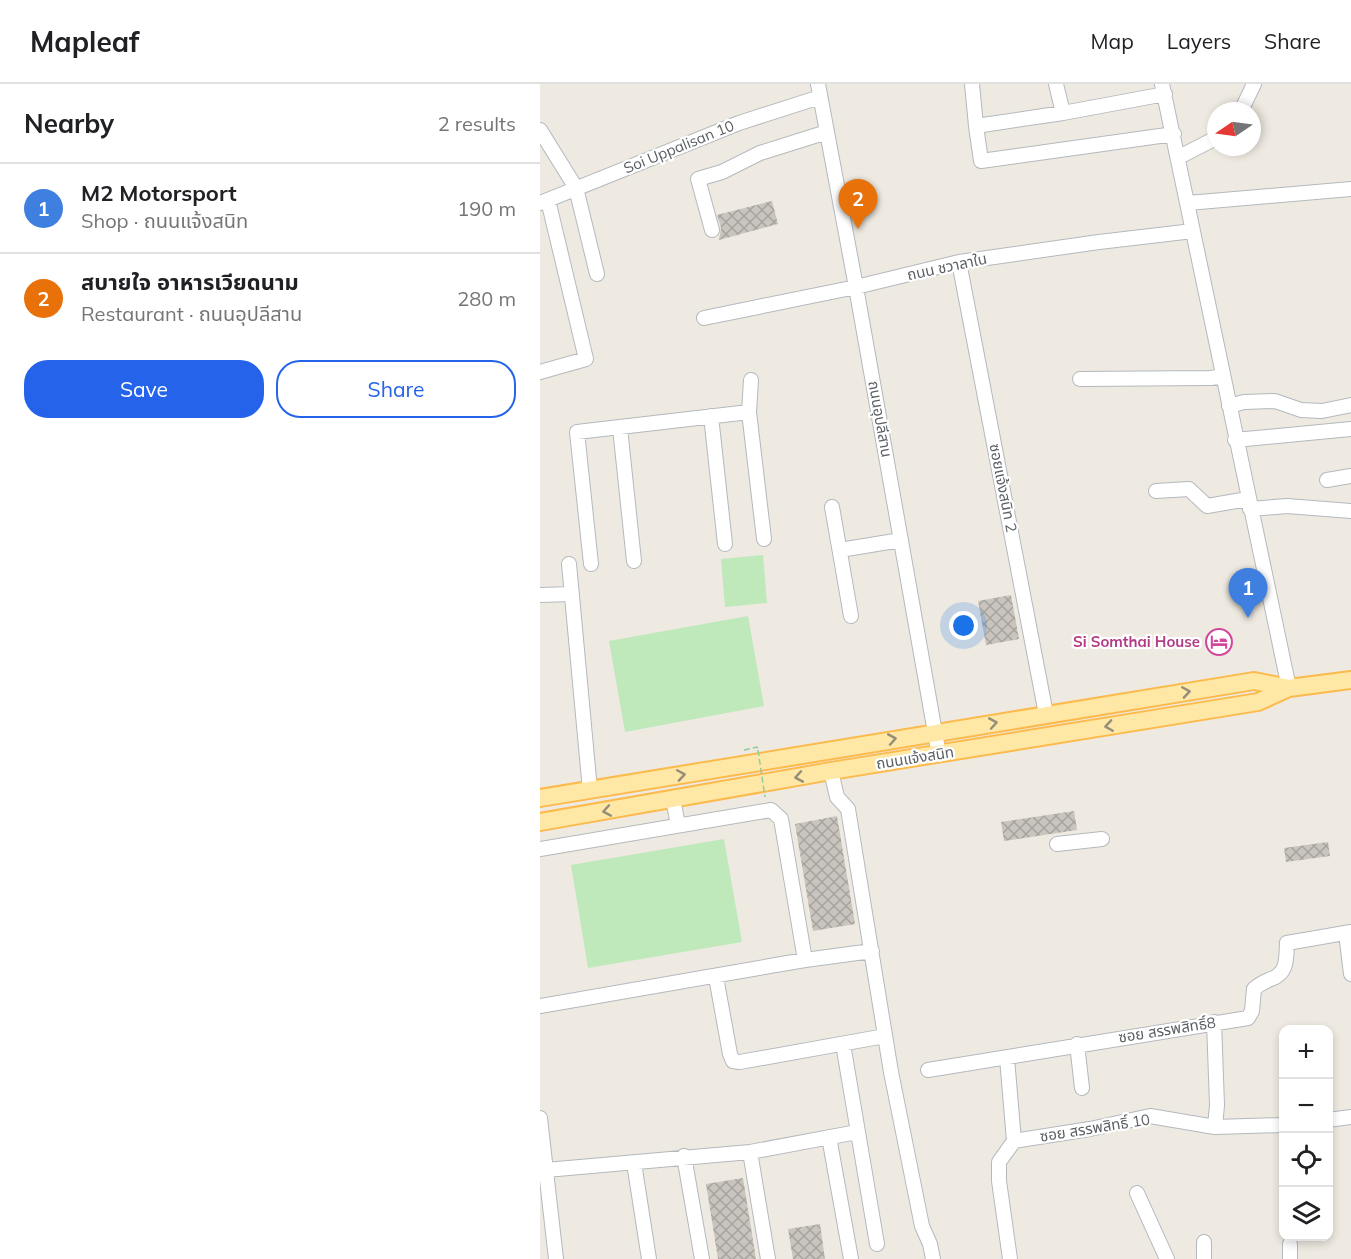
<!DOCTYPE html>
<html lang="en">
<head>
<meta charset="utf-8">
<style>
	:root { --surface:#fff; --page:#f2f2f2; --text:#202124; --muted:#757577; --line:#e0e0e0; --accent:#2563eb }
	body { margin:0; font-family:Mulish,"Noto Sans Thai",sans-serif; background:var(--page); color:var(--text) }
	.controls { position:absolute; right:18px; bottom:18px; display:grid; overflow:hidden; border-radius:12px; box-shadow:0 3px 9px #0003 }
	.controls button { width:54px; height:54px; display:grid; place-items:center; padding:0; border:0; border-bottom:2px solid var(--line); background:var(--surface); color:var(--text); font:30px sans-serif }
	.compass { position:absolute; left:667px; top:18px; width:54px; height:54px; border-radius:50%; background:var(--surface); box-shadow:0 3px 9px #0003; rotate:257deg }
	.you { position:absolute; left:424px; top:542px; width:21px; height:21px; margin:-15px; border:4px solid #fff; border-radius:50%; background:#1a73e8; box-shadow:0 0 0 9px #1a73e833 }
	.badge { display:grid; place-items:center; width:39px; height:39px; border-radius:50%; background:var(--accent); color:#fff; font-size:20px; font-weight:700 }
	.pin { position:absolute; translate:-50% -50px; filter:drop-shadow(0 2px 3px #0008) }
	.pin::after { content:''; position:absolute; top:32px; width:21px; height:18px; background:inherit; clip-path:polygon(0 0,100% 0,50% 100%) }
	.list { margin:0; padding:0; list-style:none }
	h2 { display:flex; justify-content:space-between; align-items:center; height:78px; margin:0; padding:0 24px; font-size:26px }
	h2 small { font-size:20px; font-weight:400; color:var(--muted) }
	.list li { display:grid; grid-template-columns:39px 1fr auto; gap:18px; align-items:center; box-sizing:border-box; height:90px; padding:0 24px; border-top:2px solid var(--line) }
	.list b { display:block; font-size:22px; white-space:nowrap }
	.list p { margin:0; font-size:20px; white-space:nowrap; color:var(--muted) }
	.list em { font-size:20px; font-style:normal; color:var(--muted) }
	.actions { display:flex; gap:12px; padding:18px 24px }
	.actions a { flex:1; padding:14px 0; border:2px solid var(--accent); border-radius:24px; text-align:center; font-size:21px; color:var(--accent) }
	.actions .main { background:var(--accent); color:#fff }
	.icon { flex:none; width:33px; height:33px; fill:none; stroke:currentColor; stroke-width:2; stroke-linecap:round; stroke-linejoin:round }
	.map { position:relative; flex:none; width:811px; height:1175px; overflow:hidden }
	header { display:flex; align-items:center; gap:36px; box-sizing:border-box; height:84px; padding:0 30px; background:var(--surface); border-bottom:2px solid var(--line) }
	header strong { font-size:28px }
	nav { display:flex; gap:33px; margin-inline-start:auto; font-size:21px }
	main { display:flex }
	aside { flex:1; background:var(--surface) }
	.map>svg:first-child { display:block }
</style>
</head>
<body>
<header>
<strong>Mapleaf</strong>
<nav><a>Map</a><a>Layers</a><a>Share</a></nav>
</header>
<main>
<aside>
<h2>Nearby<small>2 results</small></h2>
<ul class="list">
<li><span class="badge" style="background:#3f7fe0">1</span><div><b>M2 Motorsport</b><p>Shop · ถนนแจ้งสนิท</p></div><em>190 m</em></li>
<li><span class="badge" style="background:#e8710a">2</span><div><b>สบายใจ อาหารเวียดนาม</b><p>Restaurant · ถนนอุปลีสาน</p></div><em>280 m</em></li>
</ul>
<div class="actions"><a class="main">Save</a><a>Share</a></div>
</aside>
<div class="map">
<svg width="811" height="1175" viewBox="0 0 811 1175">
	<defs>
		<pattern id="building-cross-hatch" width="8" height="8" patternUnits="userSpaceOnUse" patternTransform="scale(1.5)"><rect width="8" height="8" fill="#c9c5be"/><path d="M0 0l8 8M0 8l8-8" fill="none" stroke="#a6a39e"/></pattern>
	</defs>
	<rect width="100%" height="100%" fill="#eeeae1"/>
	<path fill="#bfe8bb" d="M223,471L227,519L185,523L181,475Z
		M208,532L224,622L85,648L69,557Z
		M184,755L202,858L48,884L31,781Z"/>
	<path fill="url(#building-cross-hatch)" d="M232,117L238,140L179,156L181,144L177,131Z
		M471,511L479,555L446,561L438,517Z
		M534,727L537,746L464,757L461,738Z
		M297,732L315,840L273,847L255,740Z
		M788,758L790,772L746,778L744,764Z
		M203,1094L216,1175H178L166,1100Z
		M280,1140L285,1175H253L248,1145Z"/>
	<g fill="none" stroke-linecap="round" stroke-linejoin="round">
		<defs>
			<path id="minor" d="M278,0L316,203L399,671
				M432,0L436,42
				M516,0L523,29
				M622,0C666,201 705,403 749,604
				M625,10L523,29L436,42L441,77L634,50
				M701,27L714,0
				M0,46L36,104L57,190
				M639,73L676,54
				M0,119L199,39L280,13
				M648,119L811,105
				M172,146L158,95L182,88L220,69L287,48
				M419,178L506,630
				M164,234L316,203L419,178L559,158L653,147
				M0,288L46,275L8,116
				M540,295L671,294L683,292
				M211,296L209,328L224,455
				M689,322L704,318L735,317L761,326L782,327L811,321
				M171,332L185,460
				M80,344L94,477
				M695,356L811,345
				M787,396L811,392
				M616,407L649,405L667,422L708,415
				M292,423L311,532
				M710,425L747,422L811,427
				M300,466L361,456
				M29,480L50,706
				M51,480L37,348L209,328
				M0,511L32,510
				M291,687L297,713L308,725L351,988L382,1142L390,1160L393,1175
				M133,715L138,741
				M517,760L562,755
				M0,765L231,726L241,735L265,876
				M806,849L811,890
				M176,893L190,970L193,977L200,978L345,952
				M0,922L265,876L332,867
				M674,938L677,1021L675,1043
				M303,960L337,1160
				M537,960L542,1004
				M467,974L474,1057L459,1078V1097L470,1175
				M388,986L708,934L712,927L714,905C719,900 724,898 731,895C748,889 746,875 747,859L811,848
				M0,1034L16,1175
				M788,1036L811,1033
				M289,1053L311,1175
				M474,1057L550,1045L610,1032L675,1043L744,1041
				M210,1068L228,1175
				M144,1072L162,1175
				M94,1079L109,1175
				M6,1086L210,1068L317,1048
				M597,1109L627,1175
				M664,1158V1175
				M750,1175V1160"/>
			<path id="major" d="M0,714L714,597L749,604
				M0,738L291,687L718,618L749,604L811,596"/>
		</defs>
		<use href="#minor" stroke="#b4b9bd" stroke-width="16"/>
		<use href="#major" stroke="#fcba4d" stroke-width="20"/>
		<path stroke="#94ca9e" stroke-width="1.5" stroke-dasharray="6 3" stroke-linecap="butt" d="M204,666L217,663L218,665"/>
		<use href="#minor" stroke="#fff" stroke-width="14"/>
		<use href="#major" stroke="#ffe8a5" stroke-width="16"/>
		<path stroke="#94ca9e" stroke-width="1.5" stroke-dasharray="6 3" stroke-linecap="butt" d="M218,666L225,713"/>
	</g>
	<defs><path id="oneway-chevron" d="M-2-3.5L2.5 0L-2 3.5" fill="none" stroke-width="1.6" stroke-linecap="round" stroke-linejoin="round" transform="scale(1.5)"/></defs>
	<g stroke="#948f7a">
		<use href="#oneway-chevron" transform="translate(646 608) rotate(-9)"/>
		<use href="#oneway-chevron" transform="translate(453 639) rotate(-10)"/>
		<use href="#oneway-chevron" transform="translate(569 642) rotate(171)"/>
		<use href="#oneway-chevron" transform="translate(352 655) rotate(-10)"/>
		<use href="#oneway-chevron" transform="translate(141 691) rotate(-9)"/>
		<use href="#oneway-chevron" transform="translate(259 693) rotate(170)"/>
		<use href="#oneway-chevron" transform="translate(67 727) rotate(170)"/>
	</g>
	<defs>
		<symbol id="hotel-ring" viewBox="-11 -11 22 22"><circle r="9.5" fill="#fff" stroke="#d1479c" stroke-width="1.5"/><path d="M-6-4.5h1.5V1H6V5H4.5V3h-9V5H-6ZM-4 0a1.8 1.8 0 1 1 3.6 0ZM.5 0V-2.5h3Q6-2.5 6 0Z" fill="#d1479c"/></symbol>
	</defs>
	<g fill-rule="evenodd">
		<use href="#hotel-ring" x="664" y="543" width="30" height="30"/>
	</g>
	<g text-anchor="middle" stroke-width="4.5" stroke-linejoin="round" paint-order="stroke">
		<g font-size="15" fill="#5a5f63" stroke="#fff">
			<text transform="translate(139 63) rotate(-22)" y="5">Soi Uppalisan 10</text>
			<text transform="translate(407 183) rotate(-12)" y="5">ถนน ชวาลาใน</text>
			<text transform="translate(340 335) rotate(80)" y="5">ถนนอุปลีสาน</text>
			<text transform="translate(463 404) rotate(79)" y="5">ซอยแจ้งสนิท 2</text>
			<text transform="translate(375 674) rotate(-9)" y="5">ถนนแจ้งสนิท</text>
			<text transform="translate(627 946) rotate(-9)" y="5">ซอย สรรพสิทธิ์8</text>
			<text transform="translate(555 1044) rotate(-9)" y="5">ซอย สรรพสิทธิ์ 10</text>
		</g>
		<g font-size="15" font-weight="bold" fill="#b23c85" stroke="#fff" text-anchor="end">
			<text x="660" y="563">Si Somthai House</text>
		</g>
	</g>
</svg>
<div class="controls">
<button>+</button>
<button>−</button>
<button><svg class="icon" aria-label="locate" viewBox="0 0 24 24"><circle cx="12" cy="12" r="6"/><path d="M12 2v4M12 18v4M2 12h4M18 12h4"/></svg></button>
<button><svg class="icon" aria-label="layers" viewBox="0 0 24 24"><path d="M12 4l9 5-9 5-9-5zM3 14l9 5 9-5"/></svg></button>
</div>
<svg class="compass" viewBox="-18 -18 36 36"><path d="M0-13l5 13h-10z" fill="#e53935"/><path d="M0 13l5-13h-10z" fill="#757577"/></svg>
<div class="you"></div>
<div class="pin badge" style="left:708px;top:534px;background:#3f7fe0">1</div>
<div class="pin badge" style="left:318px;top:145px;background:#e8710a">2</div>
</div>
</main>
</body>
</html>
